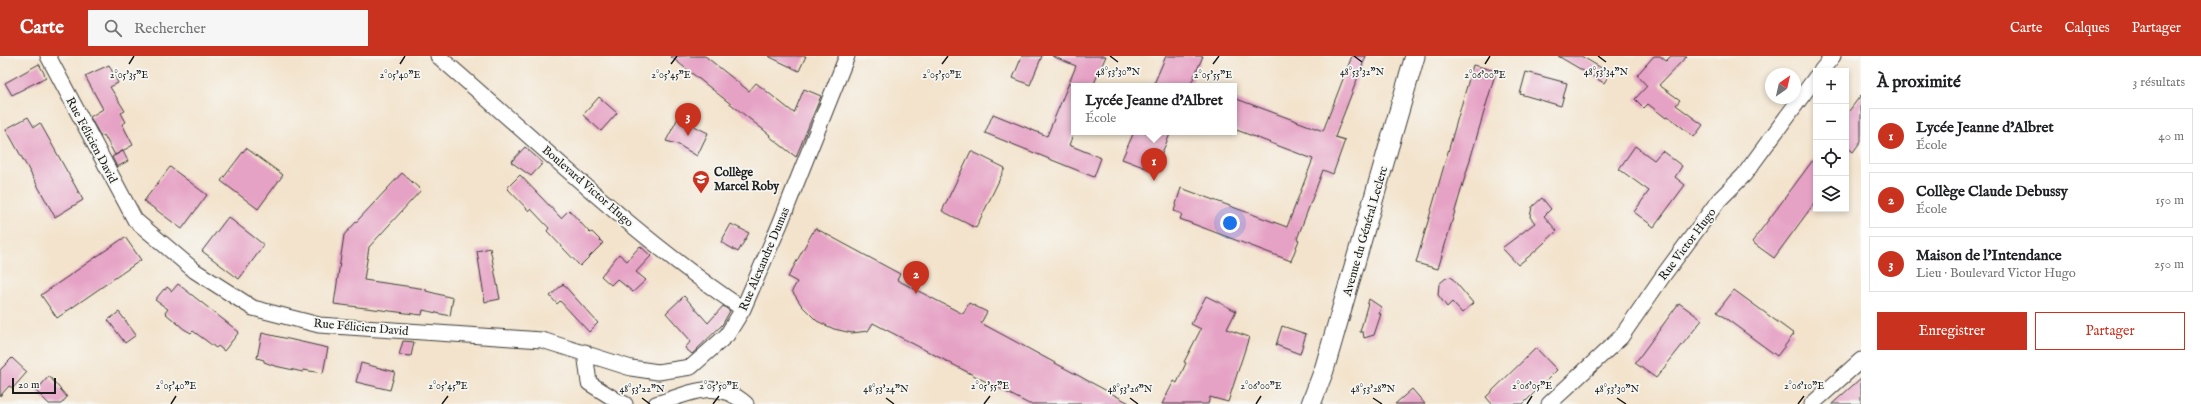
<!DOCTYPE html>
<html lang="fr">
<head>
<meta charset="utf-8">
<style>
	:root { --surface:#fff; --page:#f6f6f6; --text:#202124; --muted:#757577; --line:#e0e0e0; --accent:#c8321e }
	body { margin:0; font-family:"IM FELL English",serif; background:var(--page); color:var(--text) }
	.controls { position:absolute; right:12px; top:12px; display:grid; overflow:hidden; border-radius:0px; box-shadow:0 2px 6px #0003 }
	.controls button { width:36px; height:36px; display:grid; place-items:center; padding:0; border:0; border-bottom:1px solid var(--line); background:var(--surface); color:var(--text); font:20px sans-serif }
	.compass { position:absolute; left:1765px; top:12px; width:36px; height:36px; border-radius:50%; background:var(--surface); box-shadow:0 2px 6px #0003; rotate:34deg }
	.scale { position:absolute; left:12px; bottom:10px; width:44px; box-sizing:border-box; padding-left:4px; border:2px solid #1c1c1c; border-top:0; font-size:11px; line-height:14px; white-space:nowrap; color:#1c1c1c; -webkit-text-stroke:3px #f6f6f2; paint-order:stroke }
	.you { position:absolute; left:1230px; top:167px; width:14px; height:14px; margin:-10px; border:3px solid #fff; border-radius:50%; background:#1a73e8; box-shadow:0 0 0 6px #1a73e833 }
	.badge { display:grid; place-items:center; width:26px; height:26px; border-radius:50%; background:var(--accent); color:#fff; font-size:13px; font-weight:700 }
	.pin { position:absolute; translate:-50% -33px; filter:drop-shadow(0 1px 2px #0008) }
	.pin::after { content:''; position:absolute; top:21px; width:14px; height:12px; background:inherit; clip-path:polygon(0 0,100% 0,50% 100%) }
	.popup { position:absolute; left:1071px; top:27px; width:166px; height:52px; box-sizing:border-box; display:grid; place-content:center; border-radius:0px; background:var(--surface); filter:drop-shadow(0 1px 3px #0005); font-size:13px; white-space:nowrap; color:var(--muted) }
	.popup b { font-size:15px; color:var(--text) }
	.popup::after { content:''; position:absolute; left:50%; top:100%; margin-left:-8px; border:8px solid transparent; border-top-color:var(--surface) }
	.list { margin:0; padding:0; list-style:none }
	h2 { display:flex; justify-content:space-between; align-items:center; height:52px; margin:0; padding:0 16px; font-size:17px }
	h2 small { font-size:13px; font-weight:400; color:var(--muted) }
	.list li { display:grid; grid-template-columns:26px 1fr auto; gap:12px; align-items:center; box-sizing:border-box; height:56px; margin:0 8px 8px; padding:0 8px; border:1px solid var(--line); border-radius:0px }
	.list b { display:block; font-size:15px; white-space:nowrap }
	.list p { margin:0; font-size:13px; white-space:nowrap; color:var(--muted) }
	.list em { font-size:13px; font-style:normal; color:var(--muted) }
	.actions { display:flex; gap:8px; padding:12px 16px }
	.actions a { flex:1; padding:9px 0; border:1px solid var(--accent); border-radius:0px; text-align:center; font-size:14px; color:var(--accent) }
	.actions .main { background:var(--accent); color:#fff }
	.icon { flex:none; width:22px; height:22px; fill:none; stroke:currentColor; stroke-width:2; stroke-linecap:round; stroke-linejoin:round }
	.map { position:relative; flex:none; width:1861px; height:348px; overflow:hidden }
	header { display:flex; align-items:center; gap:24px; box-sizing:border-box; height:56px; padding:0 20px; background:var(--accent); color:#fff }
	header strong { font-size:19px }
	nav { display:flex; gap:22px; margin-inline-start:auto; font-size:14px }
	.search { width:280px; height:36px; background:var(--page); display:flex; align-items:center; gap:10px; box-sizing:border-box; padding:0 14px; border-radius:0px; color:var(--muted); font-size:15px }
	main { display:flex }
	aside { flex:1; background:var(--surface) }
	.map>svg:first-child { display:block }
</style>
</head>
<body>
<header>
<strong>Carte</strong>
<div class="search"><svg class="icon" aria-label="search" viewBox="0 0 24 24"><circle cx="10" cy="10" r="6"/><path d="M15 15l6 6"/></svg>Rechercher</div>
<nav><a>Carte</a><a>Calques</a><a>Partager</a></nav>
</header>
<main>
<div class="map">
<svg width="1861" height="348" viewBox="0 0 1861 348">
	<rect width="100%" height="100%" fill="#f6f6f2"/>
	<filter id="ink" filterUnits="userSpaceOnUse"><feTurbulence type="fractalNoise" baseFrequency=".025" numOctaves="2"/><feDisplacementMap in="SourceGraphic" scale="8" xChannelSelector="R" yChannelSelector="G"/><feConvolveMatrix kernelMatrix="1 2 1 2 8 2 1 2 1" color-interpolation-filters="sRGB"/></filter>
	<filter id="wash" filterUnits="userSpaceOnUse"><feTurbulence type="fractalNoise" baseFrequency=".012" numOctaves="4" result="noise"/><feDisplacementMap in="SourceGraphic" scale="16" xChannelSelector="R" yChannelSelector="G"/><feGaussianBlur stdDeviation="0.9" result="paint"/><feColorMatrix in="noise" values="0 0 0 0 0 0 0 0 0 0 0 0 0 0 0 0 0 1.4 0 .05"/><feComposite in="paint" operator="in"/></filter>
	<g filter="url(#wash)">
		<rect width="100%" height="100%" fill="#f3e3cc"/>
		<g id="blocks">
			<path fill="#e6a2c5" d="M670,0H705L749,35L756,27L794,57L804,33L821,40L796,101L769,80L770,79Z
				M768,0H806L799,15Z
				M1022,0H1042L1030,29L1013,22Z
				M1052,0H1106L1093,30H1074V77L1069,89L1101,102L1094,121L985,77L993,58L1047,80L1076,10Z
				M1166,0H1203L1190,30H1153Z
				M1352,0H1366L1335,81L1345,84L1333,118L1323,114L1297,183L1299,184L1291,205L1180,163L1182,158L1174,155L1181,132L1287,171L1313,103L1234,73V42L1323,75Z
				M1558,0H1581L1610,17L1604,27Z
				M1654,0H1660L1666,5L1671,0H1687L1659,29L1680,44L1676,49L1703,69L1694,81L1668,60L1666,62L1648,48L1644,52L1635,43L1647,30L1637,19Z
				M39,8L46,21L12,39L5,27Z
				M109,9L118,27L110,31L125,55L121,57L126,66L122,68L133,89L115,99L104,79L101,81L90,61L103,53L85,20Z
				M1473,9L1496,15L1438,213L1416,207Z
				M1526,16L1567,27L1561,50L1520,38Z
				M1861,39V85L1853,96L1846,90V59Z
				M599,41L617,57L601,75L583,59Z
				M28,61L34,71L40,67L83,144L55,161L6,73Z
				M678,62L708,77L697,100L677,88L666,85Z
				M1134,76H1171L1154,115L1122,103Z
				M1635,90L1654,104L1662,95L1682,110L1675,121L1685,129L1654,171L1634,156L1649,135L1619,113Z
				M525,91L543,107L531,120L511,106Z
				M246,92L283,119L258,153L221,125Z
				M123,95L128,105L117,111L112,101Z
				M971,95L1005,112L976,172L942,155Z
				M1816,100V145L1774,202L1752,186Z
				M170,111L207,139L182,173L144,145Z
				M402,117L421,134L369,191L364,224L426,233V235L453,242L450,260L423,254L422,259L334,248L344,179Z
				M520,119L561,162L569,154L590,177L592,176L603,187L580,210L547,175L549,172L531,153L529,155L507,132Z
				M1542,142L1551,153L1544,160L1557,175L1532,198L1518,209L1502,192L1535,167L1530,161L1532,151Z
				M228,161L264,189L239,223L202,195Z
				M731,168L749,177L738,196L721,186Z
				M815,172L900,218L897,224L963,258L969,247L987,256L981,267L1131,348H1029L873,267L868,275L852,277L834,273L817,265L802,250L792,235L797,226L788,221Z
				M125,181L141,204L57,262L41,239Z
				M640,190L651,200L636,216L646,224L633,236L617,223L611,229L601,220L619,198L627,205Z
				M490,192L500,243L485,246L477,195Z
				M1451,221L1473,247L1462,257L1452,246L1447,251L1438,239L1439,228L1446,222Z
				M178,228L239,276L224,295L218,290L216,292L193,275L191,277L184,273L165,257L168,253L155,244L164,233L165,234L167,231L172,235Z
				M563,228L598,267L589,276L560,245L557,248L550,240Z
				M1734,234L1794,278L1777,300L1717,256Z
				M684,240L708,267L723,250L730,255L722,269L692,298L685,292L691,285L666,257Z
				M1206,240L1236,255L1227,273L1249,281L1228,346L1210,341L1208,348H1162L1174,325L1177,327L1186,307L1184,306L1201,273L1191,268Z
				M1369,243L1381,251L1379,258H1381L1374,279L1364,282L1363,276H1360Z
				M1679,247L1702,264L1656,322L1635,307Z
				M119,256L136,279L125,287L108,264Z
				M1282,270L1306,278L1300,298L1276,289Z
				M262,277L328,292L323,317L303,314V316L275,310L264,306V304L257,302Z
				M403,285L414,286L411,300L399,299Z
				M1536,292L1557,314L1523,348H1492L1486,341Z
				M12,302L27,316L13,332L9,330L0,340V314Z
				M361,307L395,316L390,334L356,326Z
				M49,320L67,341L61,348H49L36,335Z
				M1861,322V348H1832Z
				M1412,333L1425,348H1395Z"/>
		</g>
	</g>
	<g filter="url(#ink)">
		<use href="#blocks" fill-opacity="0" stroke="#3c3a36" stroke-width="1"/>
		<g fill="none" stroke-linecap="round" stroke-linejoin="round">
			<defs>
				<path id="minor" d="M48,0L135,164L195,215L253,252L319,269L542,284L631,312L658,316L691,311L727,279L743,253L780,168L847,0
					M438,0C538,86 634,180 743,253
					M1821,15L1833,0
					M585,296L589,327L616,344L625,348
					M656,348C689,338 716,321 746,348
					M1549,348L1621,281L1665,217L1719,144L1744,119L1816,21
					M1812,348L1861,304"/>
				<path id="major" d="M1311,348L1324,314L1415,0"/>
			</defs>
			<use href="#minor" stroke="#3c3a36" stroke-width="17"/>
			<use href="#major" stroke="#3c3a36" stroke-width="21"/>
			<use href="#minor" stroke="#fff" stroke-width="15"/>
			<use href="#major" stroke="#fff" stroke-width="19"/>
		</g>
	</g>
	<path fill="none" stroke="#1c1c1c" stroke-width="1.5" d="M1110,0L1118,6M1354,0L1362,6M1598,0L1606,6M129,8L134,0M400,8L405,0M671,8L677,0M942,8L948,0M1213,8L1219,0M1485,8L1490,0M642,342L650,348M886,342L894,348M1130,342L1138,348M1373,342L1382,348M1617,342L1626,348M171,348L176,340M442,348L448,340M713,348L719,340M984,348L990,340M1256,348L1261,340M1527,348L1532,340M1798,348L1804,340"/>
	<defs>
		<symbol id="school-pin" viewBox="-11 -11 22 30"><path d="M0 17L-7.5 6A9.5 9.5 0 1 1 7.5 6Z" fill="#c8321e" stroke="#f6f6f2"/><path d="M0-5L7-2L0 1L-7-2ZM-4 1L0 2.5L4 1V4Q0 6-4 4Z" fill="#fff"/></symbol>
	</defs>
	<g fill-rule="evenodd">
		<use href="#school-pin" x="691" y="113" width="20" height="27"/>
	</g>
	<g text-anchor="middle" stroke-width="3.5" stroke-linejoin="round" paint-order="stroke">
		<g font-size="12" fill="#1c1c1c" stroke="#f6f6f2">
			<text transform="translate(92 84) rotate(62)" y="4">Rue Félicien David</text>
			<text transform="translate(588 130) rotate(41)" y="4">Boulevard Victor Hugo</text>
			<text transform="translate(1365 175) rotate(-74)" y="4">Avenue du Général Leclerc</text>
			<text transform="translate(1687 188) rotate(-53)" y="4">Rue Victor Hugo</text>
			<text transform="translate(764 203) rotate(-67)" y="4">Rue Alexandre Dumas</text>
			<text transform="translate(361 271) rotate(5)" y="4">Rue Félicien David</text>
		</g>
		<g font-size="12" font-weight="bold" fill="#1c1c1c" stroke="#f6f6f2" text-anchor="start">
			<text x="714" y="120">Collège<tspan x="714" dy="14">Marcel Roby</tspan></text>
		</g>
	</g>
	<g font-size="10" text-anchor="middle" fill="#1c1c1c" stroke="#f6f6f2" stroke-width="3.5" stroke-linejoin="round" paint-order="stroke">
		<text x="1118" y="19">48°53'30"N</text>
		<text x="1606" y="19">48°53'34"N</text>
		<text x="1362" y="19">48°53'32"N</text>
		<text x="129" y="22">2°05'35"E</text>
		<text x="400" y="22">2°05'40"E</text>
		<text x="671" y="22">2°05'45"E</text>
		<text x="942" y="22">2°05'50"E</text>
		<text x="1213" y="22">2°05'55"E</text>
		<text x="1485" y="22">2°06'00"E</text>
		<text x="176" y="333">2°05'40"E</text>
		<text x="448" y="333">2°05'45"E</text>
		<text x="719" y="333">2°05'50"E</text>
		<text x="990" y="333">2°05'55"E</text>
		<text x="1261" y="333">2°06'00"E</text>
		<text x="1532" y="333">2°06'05"E</text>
		<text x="1804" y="333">2°06'10"E</text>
		<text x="642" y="336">48°53'22"N</text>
		<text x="886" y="336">48°53'24"N</text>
		<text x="1130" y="336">48°53'26"N</text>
		<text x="1373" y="336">48°53'28"N</text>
		<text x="1617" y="336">48°53'30"N</text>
	</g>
</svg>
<div class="controls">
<button>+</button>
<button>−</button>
<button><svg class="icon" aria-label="locate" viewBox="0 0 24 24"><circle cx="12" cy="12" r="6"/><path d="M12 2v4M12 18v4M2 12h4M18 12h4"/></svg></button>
<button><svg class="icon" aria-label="layers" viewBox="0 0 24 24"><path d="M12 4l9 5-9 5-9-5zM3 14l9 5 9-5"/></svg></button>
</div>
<svg class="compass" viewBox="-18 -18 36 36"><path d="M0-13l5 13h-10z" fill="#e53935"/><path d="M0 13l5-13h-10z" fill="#757577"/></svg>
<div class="scale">20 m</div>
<div class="you"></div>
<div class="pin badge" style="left:1154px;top:125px">1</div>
<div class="popup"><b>Lycée Jeanne d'Albret</b>École</div>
<div class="pin badge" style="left:916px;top:238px">2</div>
<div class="pin badge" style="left:688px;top:80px">3</div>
</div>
<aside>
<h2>À proximité<small>3 résultats</small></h2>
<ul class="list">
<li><span class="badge">1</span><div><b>Lycée Jeanne d'Albret</b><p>École</p></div><em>40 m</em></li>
<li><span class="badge">2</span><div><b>Collège Claude Debussy</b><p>École</p></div><em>150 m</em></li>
<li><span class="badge">3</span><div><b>Maison de l'Intendance</b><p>Lieu · Boulevard Victor Hugo</p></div><em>250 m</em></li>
</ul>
<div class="actions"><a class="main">Enregistrer</a><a>Partager</a></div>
</aside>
</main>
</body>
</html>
